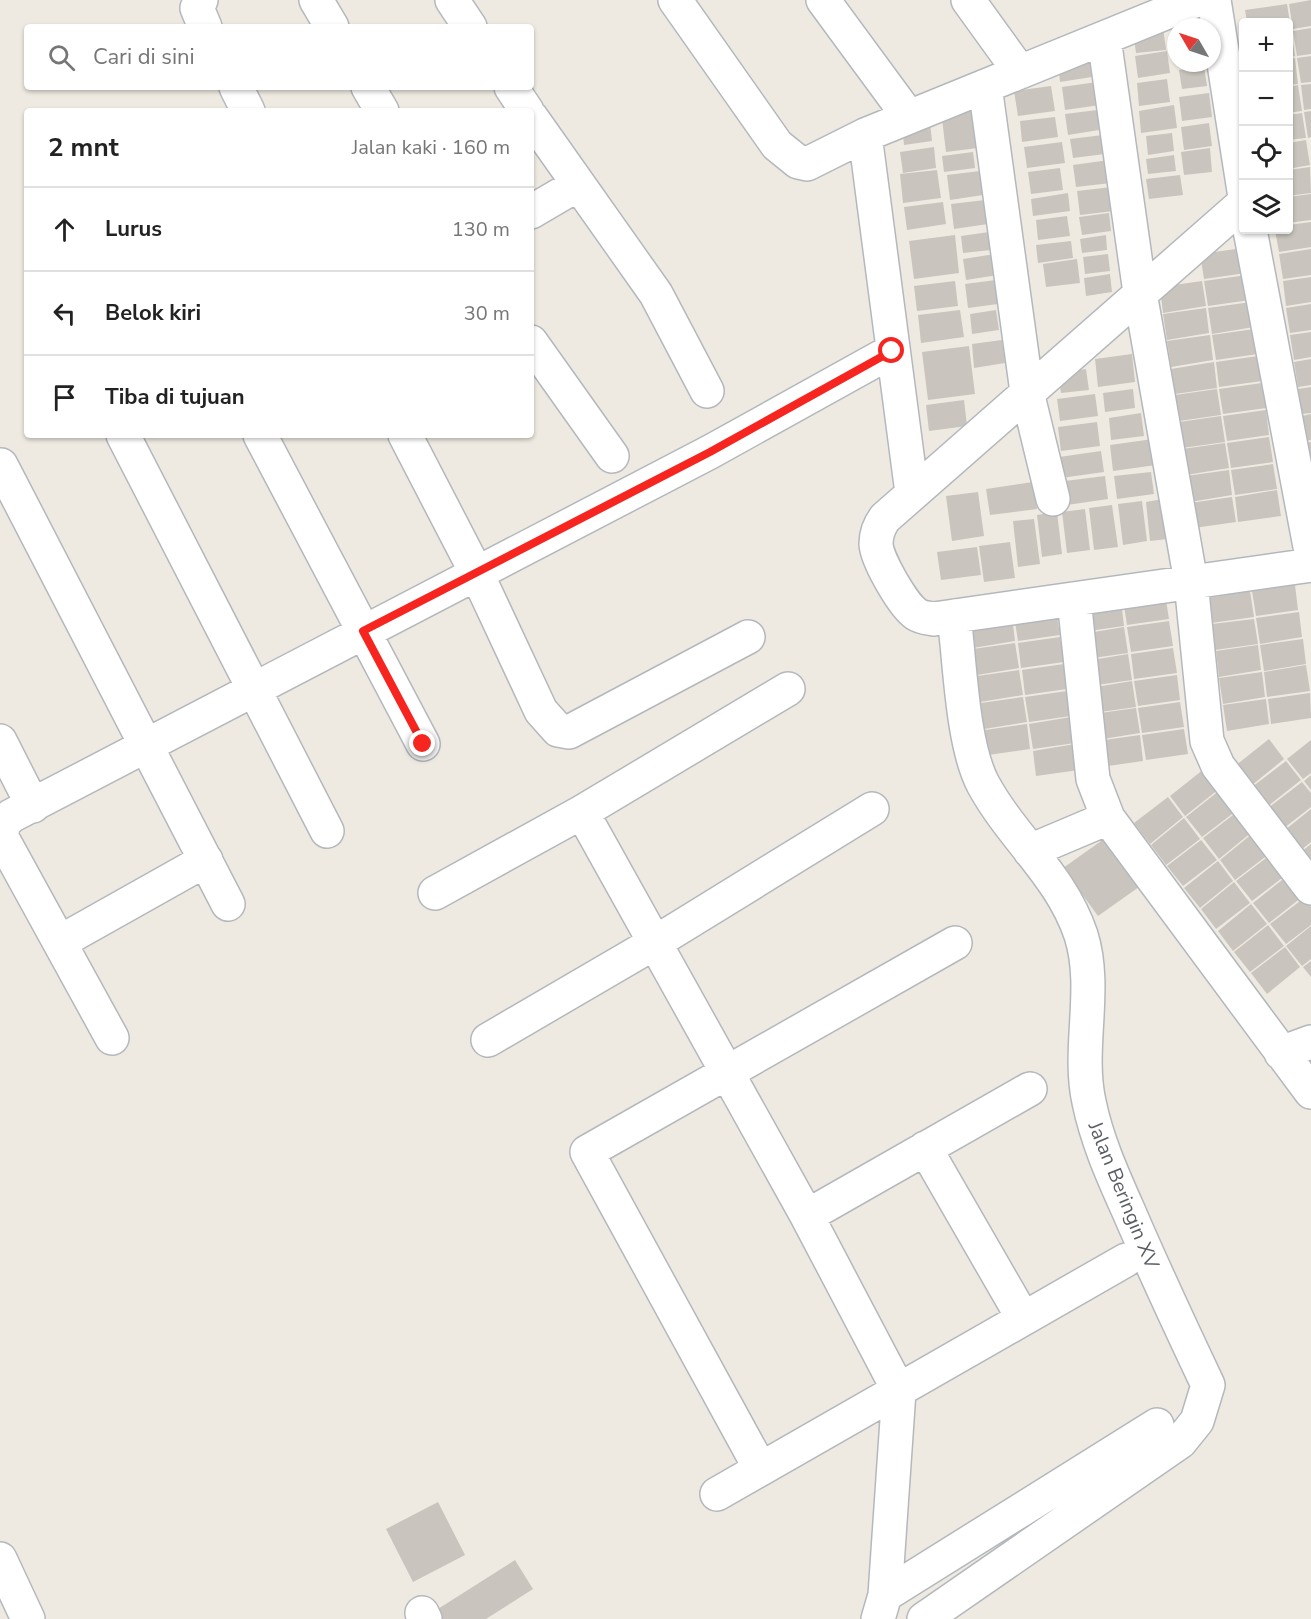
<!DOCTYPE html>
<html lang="id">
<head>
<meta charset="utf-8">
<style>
	:root { --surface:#fff; --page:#f6f6f6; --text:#222; --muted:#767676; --line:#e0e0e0 }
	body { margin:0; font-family:"Nunito Sans",sans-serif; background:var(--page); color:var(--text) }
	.controls { position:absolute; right:18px; top:18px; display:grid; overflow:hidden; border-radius:6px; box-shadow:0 2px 4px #0004 }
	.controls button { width:54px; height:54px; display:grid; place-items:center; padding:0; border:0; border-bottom:2px solid var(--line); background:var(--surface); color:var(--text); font:30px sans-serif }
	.compass { position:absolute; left:1167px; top:18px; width:54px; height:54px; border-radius:50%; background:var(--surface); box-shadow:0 2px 4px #0004; rotate:309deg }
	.stop { position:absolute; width:18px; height:18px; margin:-14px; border:4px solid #f6251f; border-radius:50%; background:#fff }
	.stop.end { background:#f6251f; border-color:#fff; box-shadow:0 2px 6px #0008 }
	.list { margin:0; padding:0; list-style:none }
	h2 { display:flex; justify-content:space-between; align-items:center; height:78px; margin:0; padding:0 24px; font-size:26px }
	h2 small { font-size:20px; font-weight:400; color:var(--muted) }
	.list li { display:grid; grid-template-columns:39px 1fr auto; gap:18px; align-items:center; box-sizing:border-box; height:84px; padding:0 24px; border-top:2px solid var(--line) }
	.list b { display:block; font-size:22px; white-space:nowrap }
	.list em { font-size:20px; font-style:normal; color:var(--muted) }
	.icon { flex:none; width:33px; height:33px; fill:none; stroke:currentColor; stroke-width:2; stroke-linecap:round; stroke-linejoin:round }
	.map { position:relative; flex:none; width:1311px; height:1619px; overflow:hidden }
	.search { position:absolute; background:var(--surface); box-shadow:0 2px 4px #0004; left:24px; top:24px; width:510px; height:66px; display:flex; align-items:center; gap:15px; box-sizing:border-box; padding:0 21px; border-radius:6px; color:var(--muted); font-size:22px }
	.panel { position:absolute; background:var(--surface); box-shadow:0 2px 4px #0004; left:24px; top:108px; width:510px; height:330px; border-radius:6px }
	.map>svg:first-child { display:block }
</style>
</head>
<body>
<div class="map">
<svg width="1311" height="1619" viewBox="0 0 1311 1619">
	<rect width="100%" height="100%" fill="#eeeae1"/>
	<path fill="#c9c5be" d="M1311,0V26L1293,29L1289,4Z
		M1287,4L1291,29L1288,30V22H1247L1245,10Z
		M1198,11L1200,27H1176V40H1173L1170,15Z
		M1163,27L1166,50L1136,53L1133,31Z
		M1311,28V54L1297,56L1293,31Z
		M1288,31H1291L1295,56L1288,57Z
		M1167,51L1170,73L1138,78L1135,56Z
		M1311,56V82L1301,83L1297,58Z
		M1096,58L1098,76L1060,82L1058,63Z
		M1295,58L1298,84L1288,85V59Z
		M1204,67L1207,86L1182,89L1179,70Z
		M1167,79L1170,102L1139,106L1137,83Z
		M1097,82L1100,105L1065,110L1062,87Z
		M1311,84V109L1304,110L1301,85Z
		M1298,85L1302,111L1288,113V87Z
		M1051,86L1055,111L1018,116L1014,91Z
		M1209,93L1212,117L1182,121L1179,97Z
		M1174,105L1177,128L1141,133L1139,111Z
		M973,106L978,148L946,152L941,111Z
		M1097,110L1099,130L1068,135L1065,114Z
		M1311,111V137L1308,138L1304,112Z
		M1302,113L1306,138L1288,140V115Z
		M1055,117L1058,137L1022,142L1020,121Z
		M930,123L932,141L904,145L902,127Z
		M1209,123L1212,146L1184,150L1181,127Z
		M1172,133L1174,151L1148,155L1146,136Z
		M1103,135L1105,154L1073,158L1070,139Z
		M1306,140L1310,165L1288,169V143Z
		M1062,142L1065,163L1027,168L1024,147Z
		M934,147L936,168L903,173L900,152Z
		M1210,148L1212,172L1184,175L1181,152Z
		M973,152L975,168L944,172L942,156Z
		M1174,155L1176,171L1148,174L1146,159Z
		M1109,160L1111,183L1076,187L1073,165Z
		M1310,167L1311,193L1288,196V170Z
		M1060,168L1063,190L1031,194L1028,172Z
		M937,170L941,198L903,203L900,174Z
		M980,171L983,195L950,200L947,175Z
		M1180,175L1183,195L1149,199L1146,179Z
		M1112,187L1114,211L1080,215L1077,191Z
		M1068,193L1070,211L1033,216L1031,199Z
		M1311,194V220L1288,223V197Z
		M985,200L988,224L954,229L951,204Z
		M943,202L946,224L907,230L904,207Z
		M1109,213L1111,231L1082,235L1079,217Z
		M1067,216L1070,236L1038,240L1036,220Z
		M1311,222V247L1279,252L1275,230H1288V225Z
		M989,232L991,250L963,253L961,236Z
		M955,235L959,273L914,279L909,241Z
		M1106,235L1107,250L1082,253L1080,239Z
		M1071,241L1073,258L1038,263L1036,245Z
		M1243,248L1246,273L1204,279L1200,254Z
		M1311,249V275L1283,279L1279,254Z
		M995,254L998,275L966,280L963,259Z
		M1108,254L1110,271L1085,274L1083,257Z
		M1077,259L1080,283L1046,287L1043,264Z
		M1110,274L1112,292L1086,296L1084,278Z
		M1247,275L1250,300L1208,306L1204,281Z
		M1311,277V302L1286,306L1283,281Z
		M996,280L998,304L968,308L965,284Z
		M955,281L958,306L917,311L914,286Z
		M1202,281L1206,306L1163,313L1160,287Z
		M1251,302L1254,327L1212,334L1208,308Z
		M1311,304V330L1290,333L1286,308Z
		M1206,308L1209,333L1167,340L1163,314Z
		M960,310L964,337L921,343L918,315Z
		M996,310L999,330L972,334L970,314Z
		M1254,329L1258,354L1216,360L1212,335Z
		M1311,332V357L1294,360L1290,335Z
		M1210,335L1213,360L1171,367L1167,341Z
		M1002,340L1005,363L974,368L972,344Z
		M969,346L975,394L928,400L922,352Z
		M1132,354L1135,382L1098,387L1095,359Z
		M1258,356L1262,381L1219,387L1216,362Z
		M1311,359V385L1298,387L1294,362Z
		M1214,362L1217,388L1175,394L1171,369Z
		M1086,369L1089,390L1061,393L1058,373Z
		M1262,383L1266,408L1223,414L1219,389Z
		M1311,387V413L1302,414L1298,389Z
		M1133,389L1135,408L1105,412L1103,393Z
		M1217,389L1221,415L1179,421L1175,395Z
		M1095,394L1098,416L1060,421L1057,399Z
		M964,400L967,426L929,431L926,405Z
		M1266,410L1269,435L1227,441L1223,416Z
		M1141,413L1144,436L1111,440L1109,418Z
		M1311,414V440L1305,441L1302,416Z
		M1221,416L1225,442L1182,448L1179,422Z
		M1097,422L1100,446L1061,451L1058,427Z
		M1269,437L1273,462L1231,468L1227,443Z
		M1153,439L1156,465L1113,471L1110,445Z
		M1311,442V468L1306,443Z
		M1225,443L1229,468L1186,475L1182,449Z
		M1101,451L1104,472L1061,478L1059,457Z
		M1273,464L1277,489L1235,495L1231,470Z
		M1229,470L1232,495L1190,502L1186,476Z
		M1151,472L1154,494L1117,499L1114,476Z
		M1105,476L1108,499L1060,506L1057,482Z
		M1033,482L1037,509L990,515L986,489Z
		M1277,490L1281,516L1238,522L1235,497Z
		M978,492L984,536L952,541L946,496Z
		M1232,497L1236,522L1194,528L1190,503Z
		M1163,499L1168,539L1150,541L1146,502Z
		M1142,501L1147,541L1123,545L1118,504Z
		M1112,505L1118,547L1094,550L1089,508Z
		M1085,509L1090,550L1067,553L1062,512Z
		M1057,512L1062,554L1042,557L1037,515Z
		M1034,519L1040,564L1018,567L1013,521Z
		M1010,542L1015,578L984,582L979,546Z
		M977,547L981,575L941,580L937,552Z
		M1295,585L1298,610L1256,616L1252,591Z
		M1250,591L1254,617L1211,623L1208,598Z
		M1165,594L1169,619L1127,625L1123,600Z
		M1121,600L1124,626L1082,632L1079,607Z
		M1056,610L1060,635L1018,641L1014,616Z
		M1299,612L1302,637L1260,644L1256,618Z
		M1012,616L1015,641L973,648L969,622Z
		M1254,619L1258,644L1215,650L1212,624Z
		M1169,621L1173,646L1131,652L1127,627Z
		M1124,627L1128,653L1086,659L1082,634Z
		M1060,637L1064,662L1021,668L1018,643Z
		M1303,639L1306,664L1264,671L1260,645Z
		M1015,643L1019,668L977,675L973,649Z
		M1258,645L1261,670L1219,677L1216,651Z
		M1173,648L1177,673L1134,679L1131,654Z
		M1128,654L1132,680L1090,686L1086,661Z
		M1064,664L1067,689L1025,695L1022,670Z
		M1306,665L1310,691L1267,697L1264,672Z
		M1019,670L1023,695L980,702L977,676Z
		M1262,672L1265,697L1223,704L1219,678Z
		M1177,675L1180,700L1138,706L1134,681Z
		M1132,681L1136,707L1093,713L1090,688Z
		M1067,691L1071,716L1029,722L1025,697Z
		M1310,693L1311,718L1271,724L1268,699Z
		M1023,697L1027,722L984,729L981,703Z
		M1266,699L1269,724L1227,731L1223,705Z
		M1180,702L1184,727L1142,733L1138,708Z
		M1136,708L1140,733L1097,740L1093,714Z
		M1071,717L1075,743L1033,749L1029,724Z
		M1027,724L1030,749L988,755L985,730Z
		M1184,729L1188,754L1146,760L1142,735Z
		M1140,735L1143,761L1101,767L1097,741Z
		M1269,739L1284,759L1251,786L1235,766Z
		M1311,740V773L1303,779L1287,759Z
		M1075,744L1079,770L1036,776L1033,751Z
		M1286,761L1301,780L1267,807L1252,787Z
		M1204,769L1219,789L1185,816L1170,796Z
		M1311,775V790L1304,781Z
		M1302,782L1311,793V807L1284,828L1268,808Z
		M1220,790L1236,811L1202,837L1186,817Z
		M1168,797L1183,817L1150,844L1134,823Z
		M1311,809V842L1301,850L1285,830Z
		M1237,812L1252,832L1219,859L1203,838Z
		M1184,818L1200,839L1166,865L1151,845Z
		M1253,833L1269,854L1235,880L1220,860Z
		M1104,839L1139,887L1098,916L1063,868Z
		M1201,840L1217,860L1183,886L1167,866Z
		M1311,844V863L1302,851Z
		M1270,855L1286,875L1252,901L1236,881Z
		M1218,861L1233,881L1200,908L1184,888Z
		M1287,876L1302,897L1269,923L1253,903Z
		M1234,882L1250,903L1216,929L1201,909Z
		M1304,898L1311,907V925L1286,944L1270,924Z
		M1251,904L1267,924L1233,951L1218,931Z
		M1268,925L1284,946L1250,972L1234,952Z
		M1311,926V959L1302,966L1286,946Z
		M1285,947L1300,967L1267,994L1251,973Z
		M1311,961V977L1303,967Z
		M438,1502L465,1555L413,1582L386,1529Z
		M515,1560L533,1589L486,1619H433L430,1614Z"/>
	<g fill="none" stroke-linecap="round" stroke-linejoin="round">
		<defs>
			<path id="minor" d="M201,0L197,8L205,27
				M316,0L332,27
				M452,0L470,27
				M675,0L777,145L798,162L807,164L865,135L1197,0
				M823,0L909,117
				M968,0L1020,72
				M1214,0L1244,191
				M1104,38L1140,293L1191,582L1207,741L1218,766L1311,888
				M985,86L1027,392L1053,499
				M236,87L248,111
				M368,87L382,111
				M511,87L527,111
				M531,117L656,294L707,391
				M865,135L912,493
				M1244,203L885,518C879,526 876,534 876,544C877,560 903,605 916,614C922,618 928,618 934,619L1311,565
				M531,212L577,185
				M1250,230L1311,552
				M531,342L612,456
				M123,435L327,831
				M260,435L423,744
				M405,435L477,574L541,711L558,730L569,732L748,637
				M1,465L228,904
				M1074,599L1093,779L1108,818L1311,1092
				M0,741L33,806
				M582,812L807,1216L899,1391L885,1595L878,1619
				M1030,851L1108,818
				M435,893L582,812L788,689
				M60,942L206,860
				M112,1038L1,836L4,823L11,816L710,452L892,351
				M488,1040L656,942L872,809
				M1281,1053L1311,1042
				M925,1148L1023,1318
				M807,1216L1030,1089
				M760,1468L587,1152L955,943
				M717,1494L1126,1260
				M0,1559L28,1619
				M885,1595L1157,1425
				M422,1613L425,1619
				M924,1619L1180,1442L1197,1421L1208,1385C1181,1328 1154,1270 1129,1212C1113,1176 1097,1141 1089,1102C1077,1048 1098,989 1081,935C1061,875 1013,839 983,784C962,744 960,662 954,616"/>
		</defs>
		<use href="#minor" stroke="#b4b8bd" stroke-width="36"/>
		<use href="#minor" stroke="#fff" stroke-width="33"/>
	</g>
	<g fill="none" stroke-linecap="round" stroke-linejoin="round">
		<path stroke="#f6251f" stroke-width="8" d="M423,744L363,631L710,452L892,351"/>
	</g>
	<g text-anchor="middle" stroke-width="4.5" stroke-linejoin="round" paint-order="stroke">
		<g font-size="20" fill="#5a5e63" stroke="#fff">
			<text transform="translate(1124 1195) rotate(68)" y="7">Jalan Beringin XV</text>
		</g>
	</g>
</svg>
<div class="controls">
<button>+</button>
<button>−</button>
<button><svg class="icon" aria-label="locate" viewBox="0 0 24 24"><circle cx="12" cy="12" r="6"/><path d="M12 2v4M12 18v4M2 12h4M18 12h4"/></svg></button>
<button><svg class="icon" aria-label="layers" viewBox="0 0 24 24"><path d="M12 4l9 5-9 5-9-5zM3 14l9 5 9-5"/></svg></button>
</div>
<svg class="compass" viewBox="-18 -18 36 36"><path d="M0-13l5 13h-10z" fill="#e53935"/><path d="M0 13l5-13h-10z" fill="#767676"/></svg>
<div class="stop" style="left:892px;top:351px"></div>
<div class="stop end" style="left:423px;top:744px"></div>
<div class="search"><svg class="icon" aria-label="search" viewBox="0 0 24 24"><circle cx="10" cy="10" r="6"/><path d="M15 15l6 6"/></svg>Cari di sini</div>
<section class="panel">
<h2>2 mnt<small>Jalan kaki · 160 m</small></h2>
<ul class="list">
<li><svg class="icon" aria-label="ahead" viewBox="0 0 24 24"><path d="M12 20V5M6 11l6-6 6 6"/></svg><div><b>Lurus</b></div><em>130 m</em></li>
<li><svg class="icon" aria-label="left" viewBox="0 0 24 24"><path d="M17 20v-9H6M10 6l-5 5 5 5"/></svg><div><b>Belok kiri</b></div><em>30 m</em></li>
<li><svg class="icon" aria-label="arrive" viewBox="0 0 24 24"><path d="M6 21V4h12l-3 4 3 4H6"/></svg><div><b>Tiba di tujuan</b></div></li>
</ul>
</section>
</div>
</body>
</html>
